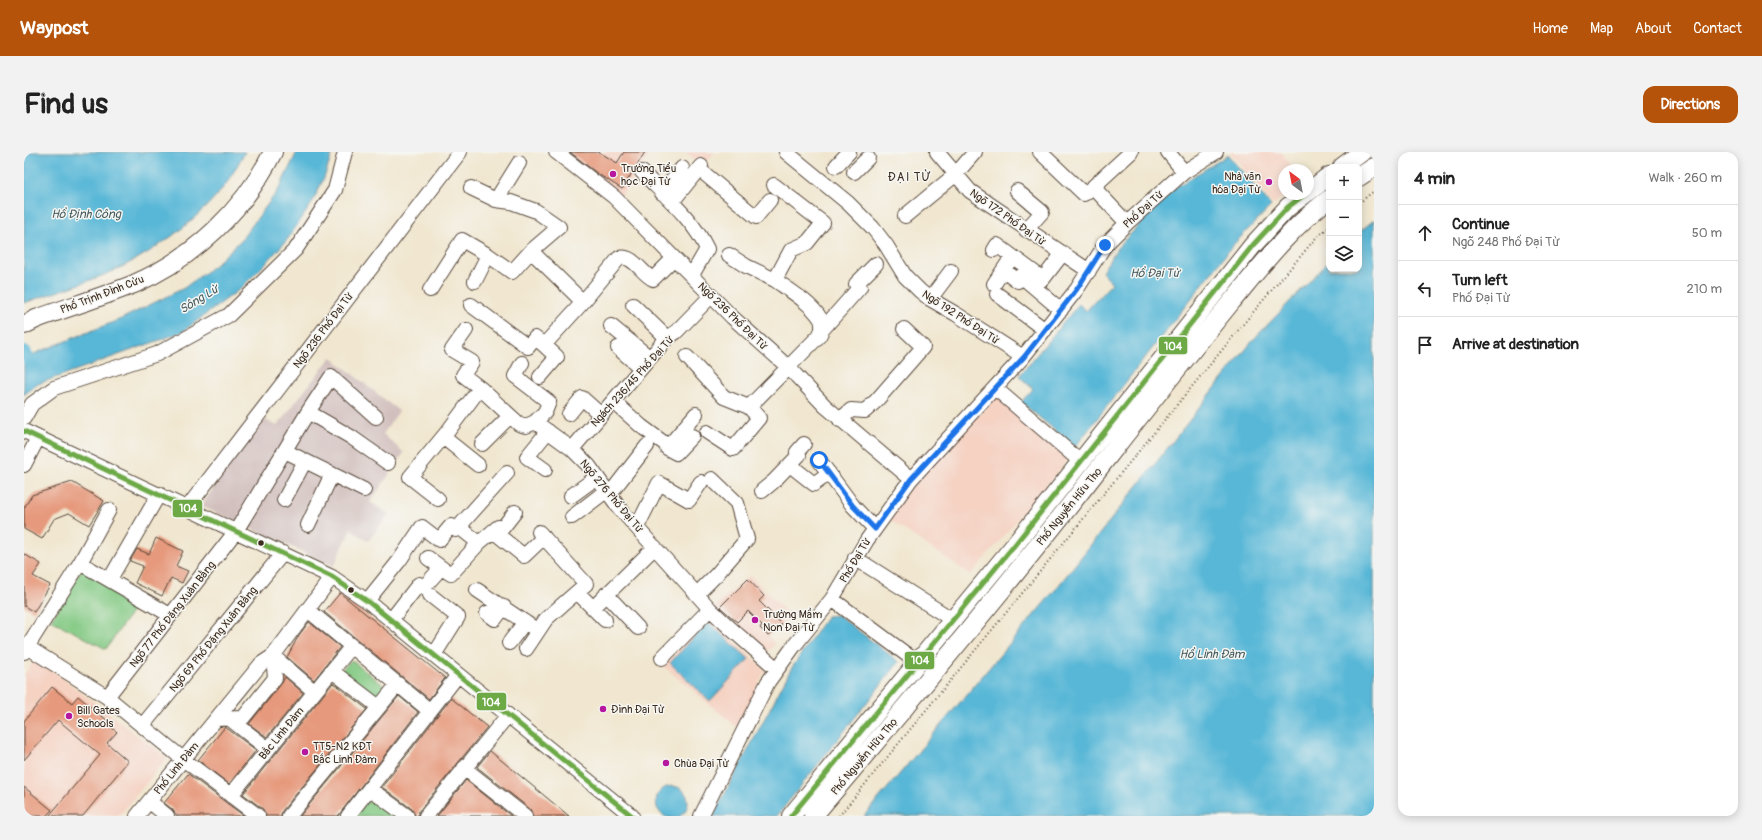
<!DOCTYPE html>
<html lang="en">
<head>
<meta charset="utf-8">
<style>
	:root { --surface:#fff; --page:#f2f2f2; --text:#222; --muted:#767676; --line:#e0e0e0; --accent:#b45309 }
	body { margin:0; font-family:Pangolin,sans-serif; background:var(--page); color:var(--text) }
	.controls { position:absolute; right:12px; top:12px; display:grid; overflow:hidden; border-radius:8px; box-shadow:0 2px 10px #0003 }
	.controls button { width:36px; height:36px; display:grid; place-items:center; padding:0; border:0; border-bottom:1px solid var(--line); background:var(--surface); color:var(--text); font:20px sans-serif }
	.compass { position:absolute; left:1254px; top:12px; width:36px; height:36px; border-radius:50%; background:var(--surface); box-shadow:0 2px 10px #0003; rotate:328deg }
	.stop { position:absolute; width:12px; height:12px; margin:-9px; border:3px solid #1a73e8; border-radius:50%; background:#fff }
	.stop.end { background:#1a73e8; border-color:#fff; box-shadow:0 1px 4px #0008 }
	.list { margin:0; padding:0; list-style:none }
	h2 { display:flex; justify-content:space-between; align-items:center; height:52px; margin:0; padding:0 16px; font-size:17px }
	h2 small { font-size:13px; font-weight:400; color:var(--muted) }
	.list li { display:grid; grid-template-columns:26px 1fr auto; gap:12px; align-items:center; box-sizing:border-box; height:56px; padding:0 16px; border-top:1px solid var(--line) }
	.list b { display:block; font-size:15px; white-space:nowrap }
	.list p { margin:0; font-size:13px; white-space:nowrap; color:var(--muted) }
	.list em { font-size:13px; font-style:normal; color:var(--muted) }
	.icon { flex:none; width:22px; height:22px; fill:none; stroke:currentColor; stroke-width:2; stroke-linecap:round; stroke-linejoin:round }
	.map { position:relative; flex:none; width:1350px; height:664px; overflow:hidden; border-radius:12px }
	header { display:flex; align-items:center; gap:24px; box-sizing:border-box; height:56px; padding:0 20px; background:var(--accent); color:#fff }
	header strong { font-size:19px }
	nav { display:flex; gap:22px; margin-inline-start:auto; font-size:14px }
	.intro { display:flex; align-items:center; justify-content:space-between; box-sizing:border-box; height:96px; padding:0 24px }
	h1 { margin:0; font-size:28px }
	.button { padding:10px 18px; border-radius:12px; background:var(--accent); color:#fff; font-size:14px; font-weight:700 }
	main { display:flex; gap:24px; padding:0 24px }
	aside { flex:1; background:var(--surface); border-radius:12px; box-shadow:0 2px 10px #0003 }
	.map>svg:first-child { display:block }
</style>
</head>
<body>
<header>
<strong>Waypost</strong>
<nav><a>Home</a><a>Map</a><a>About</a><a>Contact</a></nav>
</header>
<div class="intro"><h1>Find us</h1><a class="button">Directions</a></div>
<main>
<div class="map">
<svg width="1350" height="664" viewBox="0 0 1350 664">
	<rect width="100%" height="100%" fill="#f6f6f2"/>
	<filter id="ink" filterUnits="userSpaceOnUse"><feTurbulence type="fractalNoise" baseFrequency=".025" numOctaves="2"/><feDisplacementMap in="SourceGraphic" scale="8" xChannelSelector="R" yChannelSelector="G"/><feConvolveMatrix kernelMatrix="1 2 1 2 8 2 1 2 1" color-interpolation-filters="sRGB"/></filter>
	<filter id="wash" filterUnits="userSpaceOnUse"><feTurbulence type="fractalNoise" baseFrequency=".012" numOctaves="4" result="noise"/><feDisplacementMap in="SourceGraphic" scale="16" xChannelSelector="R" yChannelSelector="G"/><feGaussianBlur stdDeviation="0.9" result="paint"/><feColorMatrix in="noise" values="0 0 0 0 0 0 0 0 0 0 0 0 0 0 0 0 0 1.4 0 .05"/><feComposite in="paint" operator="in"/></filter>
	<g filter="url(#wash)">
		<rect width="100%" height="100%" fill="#f1e7d0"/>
		<path fill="#f5d2c2" d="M534,0H627L598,43Z
			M661,0H690L680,14Z
			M1206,0H1257L1271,18H1260V42H1262L1249,53Z
			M974,243L1047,304L947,423L864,367L893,327Z
			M726,423L766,464L744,484L751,492L736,506L689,456Z
			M685,464L741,518L714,576L639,514Z
			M12,506L143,606L95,664H0V523Z"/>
		<path fill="#d1bfbd" d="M307,205L375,259L359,282L380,301L346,350L365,362L344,389L327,377L310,414L177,354L238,266L253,274Z"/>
		<path fill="#83c983" stroke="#5f7a50" d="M58,417L115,449L82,497L27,468Z
			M327,508L363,536L353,549L316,520Z
			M350,649L369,664H329L339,651Z"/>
		<path fill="#59b7d7" stroke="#4a707a" d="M0,0H221C215,10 209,22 202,32C178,63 145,89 111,108C78,127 36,138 0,151Z
			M273,0H309L300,26L288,51L263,88L241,112L216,137L158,180L11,233L0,243V210L12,201L97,167L160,136L191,113L217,88L255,37Z
			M1204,3L1247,54L1210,92L1051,295L997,250L1009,237L995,224L1055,152L1062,159L1088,131L1078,120L1093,96L1152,35Z
			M1350,68V664H840L1031,438L1230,187L1305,109V117H1335V80Z
			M814,463L875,510L753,664H689L767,517L803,464Z
			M684,470L725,507L686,549L646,511Z
			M632 650a16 16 0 1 1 32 0a16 16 0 1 1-32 0Z"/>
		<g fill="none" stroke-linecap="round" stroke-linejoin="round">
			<path stroke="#59b7d7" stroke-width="12" d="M1,199L9,217"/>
		</g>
		<g id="blocks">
			<path fill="#e6997b" d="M546,0H575L593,11L600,0H621L598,37L574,22Z
				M48,330L80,349L65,373L45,361L30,367L18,387L0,377V356L8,343Z
				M132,386L159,399L152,414L164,419L158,431L147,426L138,444L111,431L119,414L106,409L113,397L125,402Z
				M0,402L17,412L9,424L26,433L10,460L0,454Z
				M724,427L740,444L735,449L758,472L744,484L736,476L738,473L724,459L713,470L696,455Z
				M316,441L421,526L405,547L300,460Z
				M285,470L316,495L290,528L263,505L275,483Z
				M261,525L279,541L243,585L225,572L258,531Z
				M309,531L343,557L258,659L257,664H242L239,657L219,642Z
				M28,535L48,551L54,544L85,570L83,572L93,580L83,591L104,609L59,664H25L76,603L34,568L0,608V569Z
				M375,544L394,560L314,664H276Z
				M427,546L463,575L395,659L394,664H391L388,657L358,635Z
				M201,575L232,598L205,632L174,608Z
				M466,599L545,664H509L506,657L453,615Z
				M164,622L220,664H153L148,657L140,651Z
				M442,628L487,664H413Z
				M0,635L28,658L22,664H0Z"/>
		</g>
	</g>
	<g filter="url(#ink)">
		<use href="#blocks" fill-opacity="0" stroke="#564639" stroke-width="1"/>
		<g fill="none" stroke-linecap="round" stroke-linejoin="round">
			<defs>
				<path id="minor" d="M532,0L590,45L708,165L764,215L801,254L887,327
					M762,0L824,51L849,76L862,93L881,124L896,139L906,147L932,162L999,205
					M913,0L946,39L1065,119
					M1016,0L1060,42L1069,35L1103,71
					M1144,0L1160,20
					M812,14L825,0
					M675,17L732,65L746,48
					M618,20C641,44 669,67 683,97L668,123
					M830,20L844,6
					M750,33L799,71L783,91L767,98L751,128C765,138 787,151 796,166C799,170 798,174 798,178
					M1069,35L1107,0
					M447,36L472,48L487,50L512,59L535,75L507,99
					M993,39L1018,60L1002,78
					M638,41L658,16
					M472,48L495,11
					M648,50L677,14
					M881,64L931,23L951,0
					M970,98L973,93L1019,127L1039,101
					M705,103L722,114L751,128
					M980,118L994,129L997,124L1037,158
					M451,129L464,103
					M970,132L984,111
					M406,138L438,88L464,103L488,120L507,99L559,150L595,106C609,102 618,122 629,127L650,106
					M973,142L1021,178
					M906,147L927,119
					M447,153L504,195L511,186L520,193L559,150
					M609,153L643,186
					M587,174L626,206
					M442,178L428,198L448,210L439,223L456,236L495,272L502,274L511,270L548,297L565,314L596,357L686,457L705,475L753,517
					M594,196L617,216
					M663,205L700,245L725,255L795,184L798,178L836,135L832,132L852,112
					M498,211L491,224L525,250L521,260L511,270
					M516,225L533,205L520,193
					M971,236L1056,309
					M589,249L617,274L644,294
					M284,260L307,225L352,265
					M545,262L558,246L577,263
					M0,266L8,252L30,236L133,202L205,163L272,97L311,38L321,0
					M816,268L827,258L841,259L852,249L899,195L880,177
					M0,279L308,425L346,451L608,664
					M683,280L709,297L735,266L725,255
					M668,284L652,301L643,296L672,262
					M419,285L454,313
					M458,292L486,264
					M548,297L643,186L652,180L687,144
					M261,299L340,338
					M795,308L829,354L851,377
					M0,313L14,286
					M766,313L790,332L805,321
					M521,318L503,305L524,279
					M738,339L749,330L775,303L773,300L780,292
					M585,343L623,294
					M547,344L573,325
					M414,347L386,325L424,279L456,236
					M260,348L281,309
					M163,356L436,0
					M548,365L582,339
					M284,373L308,322
					M435,375L455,391
					M613,375L635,331L665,348L677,330
					M469,379L500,404L520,385
					M404,406L419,417L427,422L455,391L474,375L477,378L491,360
					M831,406L929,468
					M56,411L146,463
					M86,427L135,342
					M453,438L514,479
					M553,440L569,456L631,395
					M582,442L614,476
					M673,442L692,423L723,387L713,351L688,327
					M406,443L434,465L410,503
					M808,447L894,511
					M343,449L375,409L398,375L415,388L427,374L432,378L483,321
					M569,456L581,468
					M284,458L406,559
					M463,461L471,467L480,455
					M367,468L395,432L400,435L417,416
					M485,491L501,470
					M0,493L83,545L159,607L234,664
					M502,497L522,467L562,432L515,380
					M0,500L56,411L85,358
					M249,504L291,540
					M638,506L686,457
					M308,519L355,555
					M83,545L212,379L284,260L327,285L364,311
					M192,567L219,566L251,526L249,504
					M206,567L244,597
					M119,573L259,401
					M440,616L501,664
					M346,637L383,664
					M207,643L328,494
					M125,649L143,664
					M113,664L237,512L249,504L308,425
					M265,664L374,532
					M324,664L434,523
					M402,664L484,563
					M677,664L744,530L770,494L808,447L843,388L887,327L999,205L1053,137L1081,93L1103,71L1160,20L1192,0"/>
				<path id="major" d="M1318,15L1338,0
					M1335,25L1350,15
					M1284,40L1305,24
					M0,173L12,167C45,155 78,145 110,132C170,106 220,58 249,0
					M767,664L989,395L1229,93L1264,55L1281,42
					M789,664C888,548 986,431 1079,311C1122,256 1164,203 1208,149C1238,113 1267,75 1305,47"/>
			</defs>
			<use href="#minor" stroke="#564639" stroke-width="16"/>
			<use href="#major" stroke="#564639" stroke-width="20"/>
			<path stroke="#564639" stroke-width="2" stroke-dasharray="1 3" stroke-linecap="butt" d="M1335,51L1350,39
				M815,664L1226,164L1291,87L1305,75"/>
			<use href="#minor" stroke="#fff" stroke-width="14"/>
			<use href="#major" stroke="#fff" stroke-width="18"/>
			<defs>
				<path id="bus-1" d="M0,279L308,425L346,451L608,664
					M767,664L989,395L1229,93L1264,55L1281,42"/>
			</defs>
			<use href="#bus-1" stroke="#f6f6f2" stroke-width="8"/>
			<use href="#bus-1" stroke="#6daa46" stroke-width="5"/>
		</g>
	</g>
	<g fill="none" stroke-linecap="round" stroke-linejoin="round" filter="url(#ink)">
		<path stroke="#1a73e8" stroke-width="5" d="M795,308L829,354L851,377L887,327L1000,205L1053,137L1081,93"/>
	</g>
	<g fill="#b5179e" stroke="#f6f6f2" stroke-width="1.5">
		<circle cx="589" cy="22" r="4"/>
		<circle cx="1245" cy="30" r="4"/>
		<circle cx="731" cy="468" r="4"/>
		<circle cx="579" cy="557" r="4"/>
		<circle cx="45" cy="564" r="4"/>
		<circle cx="281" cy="600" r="4"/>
		<circle cx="642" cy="611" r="4"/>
	</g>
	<g fill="#3b2a1e" stroke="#f6f6f2" stroke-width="1.5">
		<circle cx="237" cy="391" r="3.5"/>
		<circle cx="327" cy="438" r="3.5"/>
	</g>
	<g text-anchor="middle" stroke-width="3" stroke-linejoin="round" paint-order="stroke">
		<g font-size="11" fill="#3b2a1e" stroke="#f6f6f2" text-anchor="start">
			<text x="597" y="20">Trường Tiểu<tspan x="597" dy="13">học Đại Từ</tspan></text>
			<text x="1237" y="28" text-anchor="end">Nhà văn<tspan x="1237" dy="13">hóa Đại Từ</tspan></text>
			<text x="739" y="466">Trường Mầm<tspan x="739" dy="13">Non Đại Từ</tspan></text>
			<text x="587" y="561">Đình Đại Từ</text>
			<text x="53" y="562">Bill Gates<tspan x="53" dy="13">Schools</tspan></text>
			<text x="289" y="598">TT5-N2 KĐT<tspan x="289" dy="13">Bắc Linh Đàm</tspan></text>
			<text x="650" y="615">Chùa Đại Từ</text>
		</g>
		<g font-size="11" fill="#3b2a1e" stroke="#f6f6f2">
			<text transform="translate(1119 57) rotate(-42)" y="4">Phố Đại Từ</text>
			<text transform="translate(984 65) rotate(35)" y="4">Ngõ 172 Phố Đại Từ</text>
			<text transform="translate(78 142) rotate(-21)" y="4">Phố Trịnh Đình Cửu</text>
			<text transform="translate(709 164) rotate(44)" y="4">Ngõ 236 Phố Đại Từ</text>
			<text transform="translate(937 165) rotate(33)" y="4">Ngõ 192 Phố Đại Từ</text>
			<text transform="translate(299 178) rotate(-53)" y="4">Ngõ 236 Phố Đại Từ</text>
			<text transform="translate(608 229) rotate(-48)" y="4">Ngách 236/45 Phố Đại Từ</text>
			<text transform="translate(588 344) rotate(50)" y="4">Ngõ 276 Phố Đại Từ</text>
			<text transform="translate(1045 354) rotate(-51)" y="4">Phố Nguyễn Hữu Thọ</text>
			<text transform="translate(831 408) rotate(-59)" y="4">Phố Đại Từ</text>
			<text transform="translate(148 462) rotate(-52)" y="4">Ngõ 77 Phố Đặng Xuân Bằng</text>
			<text transform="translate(189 487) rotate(-51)" y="4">Ngõ 69 Phố Đặng Xuân Bằng</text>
			<text transform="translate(257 581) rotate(-51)" y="4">Bắc Linh Đàm</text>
			<text transform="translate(840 604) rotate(-50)" y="4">Phố Nguyễn Hữu Thọ</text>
			<text transform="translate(152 616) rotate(-51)" y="4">Phố Linh Đàm</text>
		</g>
		<g font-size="12" letter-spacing="1" fill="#3b2a1e" stroke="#f6f6f2">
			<text x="886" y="29">ĐẠI TỪ</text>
		</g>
		<g font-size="12" font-style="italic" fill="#465b5f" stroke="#f6f6f2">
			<text x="62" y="66">Hồ Định Công</text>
			<text x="1131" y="125">Hồ Đại Từ</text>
			<text transform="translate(175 147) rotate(-32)" y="4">Sông Lừ</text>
			<text x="1188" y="506">Hồ Linh Đàm</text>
		</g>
	</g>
	<g stroke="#f6f6f2" stroke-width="1.5">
		<rect x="1134" y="184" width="30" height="19" rx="4" fill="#6daa46"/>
		<rect x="148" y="347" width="31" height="19" rx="4" fill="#6daa46"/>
		<rect x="880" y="499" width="31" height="19" rx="4" fill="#6daa46"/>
		<rect x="452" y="540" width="31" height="19" rx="4" fill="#6daa46"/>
	</g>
	<g font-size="11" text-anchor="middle" font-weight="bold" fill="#fff">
		<text x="1149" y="198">104</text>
		<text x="164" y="360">104</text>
		<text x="896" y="512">104</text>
		<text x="467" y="554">104</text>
	</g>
</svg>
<div class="controls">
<button>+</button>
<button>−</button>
<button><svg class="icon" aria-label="layers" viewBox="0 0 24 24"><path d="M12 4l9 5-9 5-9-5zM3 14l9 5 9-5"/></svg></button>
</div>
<svg class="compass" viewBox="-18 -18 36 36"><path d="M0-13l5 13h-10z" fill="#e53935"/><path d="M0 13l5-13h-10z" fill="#767676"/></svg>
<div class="stop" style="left:795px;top:308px"></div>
<div class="stop end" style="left:1081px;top:93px"></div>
</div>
<aside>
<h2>4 min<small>Walk · 260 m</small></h2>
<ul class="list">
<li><svg class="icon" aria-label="ahead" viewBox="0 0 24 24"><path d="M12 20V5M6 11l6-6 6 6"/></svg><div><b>Continue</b><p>Ngõ 248 Phố Đại Từ</p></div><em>50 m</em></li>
<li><svg class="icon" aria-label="left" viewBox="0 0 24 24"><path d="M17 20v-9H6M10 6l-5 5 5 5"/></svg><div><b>Turn left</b><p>Phố Đại Từ</p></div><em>210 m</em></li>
<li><svg class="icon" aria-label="arrive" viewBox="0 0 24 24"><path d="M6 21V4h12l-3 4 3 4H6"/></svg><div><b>Arrive at destination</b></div></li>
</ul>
</aside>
</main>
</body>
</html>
